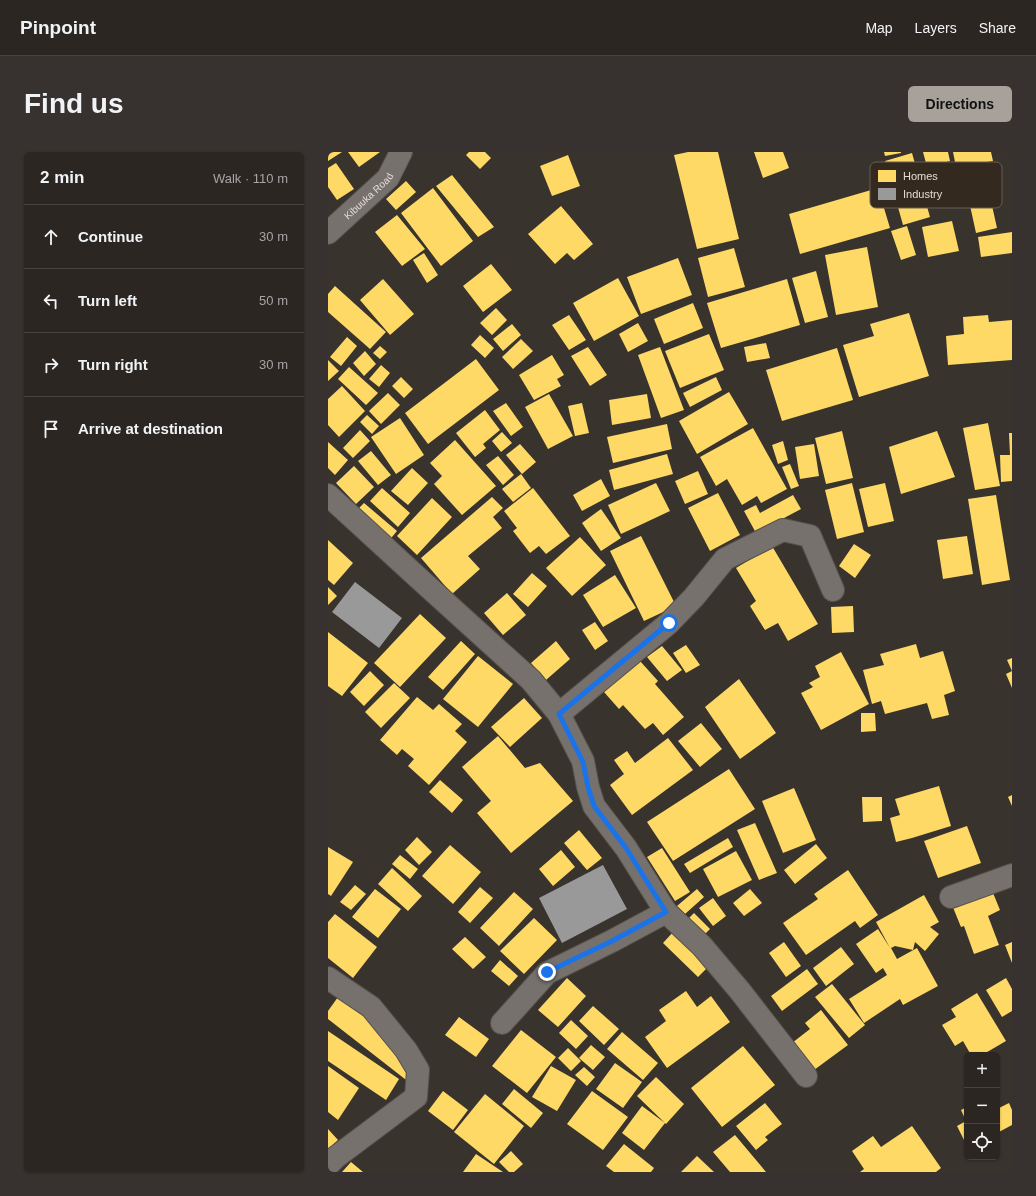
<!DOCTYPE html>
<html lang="en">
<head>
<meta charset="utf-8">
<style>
	:root { --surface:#2b2622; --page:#37322f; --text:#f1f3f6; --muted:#a6a5a5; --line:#474340; --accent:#a8a19a }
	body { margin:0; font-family:Arial,sans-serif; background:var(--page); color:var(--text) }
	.controls { position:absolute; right:12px; bottom:12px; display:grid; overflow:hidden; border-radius:6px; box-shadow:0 1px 3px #0004 }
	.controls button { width:36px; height:36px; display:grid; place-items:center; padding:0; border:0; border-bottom:1px solid var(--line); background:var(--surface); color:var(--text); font:20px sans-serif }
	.stop { position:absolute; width:12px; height:12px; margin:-9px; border:3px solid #1a73e8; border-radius:50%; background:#fff }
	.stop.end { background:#1a73e8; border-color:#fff; box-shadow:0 1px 4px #0008 }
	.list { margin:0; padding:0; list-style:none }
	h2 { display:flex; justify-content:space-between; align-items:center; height:52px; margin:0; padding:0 16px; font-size:17px }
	h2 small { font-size:13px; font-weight:400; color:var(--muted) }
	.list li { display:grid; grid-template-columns:26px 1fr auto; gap:12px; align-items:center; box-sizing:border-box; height:64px; padding:0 16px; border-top:1px solid var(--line) }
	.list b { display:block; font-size:15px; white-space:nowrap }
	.list em { font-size:13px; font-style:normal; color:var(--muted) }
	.icon { flex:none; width:22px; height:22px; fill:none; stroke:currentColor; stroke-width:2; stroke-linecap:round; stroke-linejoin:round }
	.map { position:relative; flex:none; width:684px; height:1020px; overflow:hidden; border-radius:6px }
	header { display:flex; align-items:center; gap:24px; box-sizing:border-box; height:56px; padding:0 20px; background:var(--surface); border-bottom:1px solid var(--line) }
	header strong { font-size:19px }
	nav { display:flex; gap:22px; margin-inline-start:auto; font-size:14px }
	.intro { display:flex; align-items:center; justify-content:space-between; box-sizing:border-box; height:96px; padding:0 24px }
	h1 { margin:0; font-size:28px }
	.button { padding:10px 18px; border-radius:6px; background:var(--accent); color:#111; font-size:14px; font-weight:700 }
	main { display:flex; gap:24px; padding:0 24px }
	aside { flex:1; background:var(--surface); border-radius:6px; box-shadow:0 1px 3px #0004 }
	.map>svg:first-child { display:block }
</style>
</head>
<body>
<header>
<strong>Pinpoint</strong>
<nav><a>Map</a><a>Layers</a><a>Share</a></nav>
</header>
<div class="intro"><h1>Find us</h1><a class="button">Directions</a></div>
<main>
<aside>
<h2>2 min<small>Walk · 110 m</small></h2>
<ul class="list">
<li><svg class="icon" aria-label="ahead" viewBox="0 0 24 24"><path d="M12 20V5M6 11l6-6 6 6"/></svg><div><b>Continue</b></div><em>30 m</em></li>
<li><svg class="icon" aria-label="left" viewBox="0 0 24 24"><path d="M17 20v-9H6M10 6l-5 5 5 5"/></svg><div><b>Turn left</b></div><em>50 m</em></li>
<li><svg class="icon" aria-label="right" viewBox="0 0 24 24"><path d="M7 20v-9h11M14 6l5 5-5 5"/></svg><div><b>Turn right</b></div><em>30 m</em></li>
<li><svg class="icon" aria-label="arrive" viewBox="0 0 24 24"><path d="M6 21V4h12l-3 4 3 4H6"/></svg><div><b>Arrive at destination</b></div></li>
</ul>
</aside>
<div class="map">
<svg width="684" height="1020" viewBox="0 0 684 1020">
	<rect width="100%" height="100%" fill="#39332d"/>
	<path fill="#ffd966" d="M0,0H14L0,9Z
		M20,0H52L31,15Z
		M141,0H157L163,6L152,17L138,3Z
		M360,0H390L411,87L369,97L346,3Z
		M426,0H455L461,16L435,26Z
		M556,0H573V1L557,4Z
		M595,0H620L622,9L599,15Z
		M625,0H663L665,9L628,15Z
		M584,1L602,65L575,73L557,9Z
		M240,3L252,34L224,44L212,14Z
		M8,11L26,37L9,48L0,35V16Z
		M657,22L669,76L648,81L636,26Z
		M124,23L166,75L150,85L108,34Z
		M78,29L88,40L68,58L58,47Z
		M105,36L145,89L113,114L73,61Z
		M550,36L562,76L472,102L461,62Z
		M233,54L265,92L246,108L239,101L227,112L200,82Z
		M69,63L97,97L74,114L47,80Z
		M624,69L631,99L600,105L594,75Z
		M579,74L588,103L573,108L563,79Z
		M684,80V101L653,105L650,85Z
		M539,95L550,155L508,163L497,103Z
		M406,96L417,135L380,145L370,106Z
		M96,101L110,123L99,131L85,108Z
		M350,106L364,143L313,162L299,125Z
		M163,112L184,138L155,160L135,134Z
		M488,119L500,165L477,171L464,126Z
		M290,126L311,164L266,189L245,151Z
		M55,127L86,162L62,183L32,148Z
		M459,127L472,173L393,196L379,151Z
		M7,134L58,180L42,197L0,160V142Z
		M365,151L375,176L336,192L326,167Z
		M168,156L179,168L164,183L152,171Z
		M581,161L601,224L531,245L515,193L546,184L542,172Z
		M241,163L258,188L241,198L224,173Z
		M660,163L661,170L684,168V208L620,213L618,184L636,182L635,165Z
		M310,171L320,189L300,200L291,182Z
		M184,172L193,183L175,199L165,187Z
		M381,182L396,218L352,236L337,199Z
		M152,183L166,196L157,206L143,193Z
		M19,185L29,194L13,214L2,205Z
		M193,187L205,199L185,217L174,205Z
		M438,191L442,206L419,210L416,195Z
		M52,194L59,200L52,207L45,201Z
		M260,195L279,223L262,234L243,204Z
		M332,195L356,258L333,266L310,203Z
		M509,196L525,248L454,269L438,218Z
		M37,199L48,212L36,224L25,211Z
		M224,203L236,223L229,227L233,234L206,248L191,223Z
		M148,207L171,238L100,292L77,261Z
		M0,208L11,219L0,229Z
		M53,213L62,221L51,235L41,227Z
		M21,215L50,241L38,253L10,227Z
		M73,225L85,237L76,246L64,234Z
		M388,225L394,238L362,255L355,241Z
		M14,234L37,259L11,285L0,273V247Z
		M401,240L420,272L369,302L351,269Z
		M60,241L72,253L53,272L41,259Z
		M221,242L245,284L220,297L197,255Z
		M319,242L323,266L284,273L281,248Z
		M178,251L195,275L183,284L165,259Z
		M254,251L261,281L247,284L240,254Z
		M157,258L172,278L155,292L158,296L147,305L128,281Z
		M39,263L51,274L44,282L32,270Z
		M72,266L96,303L68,322L43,285Z
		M660,271L672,334L647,338L635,276Z
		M339,272L344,297L285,311L279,285Z
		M425,276L459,337L433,351L429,344L414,353L399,327L388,334L372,305Z
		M32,278L42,289L25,306L15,296Z
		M514,279L525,326L498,332L487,286Z
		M609,279L627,325L573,342L561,295Z
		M174,280L184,291L173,300L164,289Z
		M681,281H684V329L673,330L672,303H682Z
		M127,288L168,334L134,363L106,332L114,324L102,311Z
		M455,289L460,308L450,312L444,293Z
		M0,290L20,308L7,323L0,316Z
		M192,292L208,310L194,322L178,303Z
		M486,292L491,324L472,327L467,295Z
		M43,299L63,323L50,333L30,309Z
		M339,302L345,322L286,338L281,318Z
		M170,304L186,323L175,333L158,313Z
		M462,312L471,334L463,337L454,315Z
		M26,314L46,335L28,352L8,331Z
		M84,316L100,331L80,353L63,339Z
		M370,319L380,342L357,352L347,329Z
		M193,322L203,336L185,350L174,337Z
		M273,327L282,344L254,359L245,343Z
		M328,331L342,359L293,382L280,353Z
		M524,331L536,380L509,387L497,338Z
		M557,331L566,369L540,375L531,337Z
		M54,336L82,361L70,375L42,349Z
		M205,336L242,384L218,402L211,394L202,401L185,379L189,376L176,359Z
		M390,341L412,383L382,399L360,356Z
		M465,343L473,357L428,381L416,359L428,353L432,361Z
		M668,343L682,428L654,433L640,347Z
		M164,345L175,356L165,365L174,376L140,404L152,417L124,442L93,406Z
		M104,346L124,365L89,403L69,384Z
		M36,351L69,379L59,391L25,362Z
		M273,357L293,386L273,399L254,371Z
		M313,384L348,454L316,469L282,399Z
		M639,384L645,422L615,427L609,388Z
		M252,385L278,413L244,444L218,416Z
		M0,388L25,411L6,433L0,428Z
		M526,392L543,403L527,426L511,414Z
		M444,394L490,472L460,489L450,471L437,478L422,454L428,449L408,416Z
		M204,421L219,434L200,455L185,442Z
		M287,423L308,456L275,475L255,443Z
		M0,435L9,444L0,453Z
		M179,441L198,463L175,483L156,461Z
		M525,454L526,480L504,481L503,455Z
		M92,462L118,486L72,535L46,511Z
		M267,470L280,489L267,498L254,478Z
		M0,480L40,511L14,544L0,534Z
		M133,489L147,502L115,538L100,525Z
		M228,489L242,507L218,528L203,511Z
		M588,492L592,506L615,499L627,539L616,543L621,563L604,567L599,551L557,562L553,549L544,552L535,518L556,513L552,502Z
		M358,493L372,513L358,521L345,501Z
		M334,494L354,518L339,529L319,505Z
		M513,500L541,552L493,578L473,541L485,535L481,531L492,525L487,514Z
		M150,504L185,532L150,575L115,547Z
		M684,506V536L678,522L684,519L679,508Z
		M312,509L330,529L327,532L356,565L335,583L325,571L317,577L295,553L291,557L276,540Z
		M42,519L56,533L36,554L22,540Z
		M411,527L448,581L412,607L377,555Z
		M66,531L82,546L53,576L37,560Z
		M89,545L105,558L111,552L134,572L127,579L139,590L101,633L80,614L86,607L74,597L69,603L52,588Z
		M196,546L214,566L182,595L163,575Z
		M533,561H547L548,579L533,580Z
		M373,571L394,597L372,615L350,589Z
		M170,584L197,616L212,611L245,649L183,701L149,661L163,649L134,615Z
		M340,586L365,618L304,663L282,633L296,622L286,608L299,599L307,611Z
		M401,617L427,657L345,709L319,670Z
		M112,628L135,648L124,661L101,640Z
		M611,634L623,674L584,686L568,690L562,666L572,663L567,647Z
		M466,636L488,688L455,701L434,649Z
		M684,643V654L680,645Z
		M534,645H554V669L535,670Z
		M427,671L449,721L431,728L409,678Z
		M639,674L653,711L610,726L596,689Z
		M251,678L274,706L259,718L236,691Z
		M89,685L104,700L91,713L77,698Z
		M400,686L405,695L362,721L356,712Z
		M488,692L499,706L467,732L456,718Z
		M122,693L153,720L125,752L94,724Z
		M0,695L25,710L3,744L0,742Z
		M334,696L362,740L347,749L319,705Z
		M233,698L247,715L225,734L211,717Z
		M408,699L424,728L390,745L375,717Z
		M72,703L90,717L82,727L64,712Z
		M64,716L94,744L80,759L50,732Z
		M520,718L550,763L532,776L527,769L478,803L455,771L490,747L486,742Z
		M27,733L38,742L23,758L12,750Z
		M152,735L165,746L142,771L130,760Z
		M663,736L672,758L660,764L671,793L646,802L636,774L633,775L624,753Z
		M47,737L73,757L50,786L24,765Z
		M369,737L376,745L357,762L349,754Z
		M422,737L434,751L416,764L405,751Z
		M186,740L205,757L171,794L152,776Z
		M596,743L611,770L602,775L611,782L597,799L587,790L585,798L567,794L563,796L569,807L589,796L610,834L575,853L572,847L536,871L521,847L559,823L555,816L548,821L528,792L550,777L562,796L548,770Z
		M385,746L398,764L385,774L371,756Z
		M366,761L382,777L374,785L358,769Z
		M7,762L49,795L25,826L0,806V770Z
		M206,766L229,788L196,822L172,799Z
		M346,779L381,814L370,825L335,791Z
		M137,785L158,805L145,817L124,797Z
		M456,790L473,814L458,825L441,801Z
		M684,790V811L677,793Z
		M513,795L526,812L498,834L485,816Z
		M172,808L190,824L181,834L163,819Z
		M479,817L490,832L454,859L443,844Z
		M239,826L258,844L230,875L210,858Z
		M678,826L684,837V859L674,865L658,838Z
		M504,832L537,873L521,886L487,845Z
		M358,839L369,855L383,844L402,870L339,916L317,885L338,869L331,858Z
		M649,841L678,889L654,903H643L635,889L627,894L614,873L628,865L623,857Z
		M10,845L65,886L82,931L0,867V859Z
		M265,854L291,877L276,893L251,869Z
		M493,858L520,893L486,918L464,891L482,877L477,871Z
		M131,865L161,887L148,905L117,883Z
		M243,868L260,884L248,897L231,881Z
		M193,878L228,905L199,941L164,914Z
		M0,879L71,927L58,948L0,909Z
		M294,880L330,911L315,928L279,897Z
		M263,893L277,905L265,918L251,906Z
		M415,894L447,933L394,975L363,936Z
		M240,896L253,909L243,919L230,906Z
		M287,911L314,930L295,956L268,937Z
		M0,914L31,936L10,968L0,960Z
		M223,914L248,928L229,959L204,945Z
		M256,915L267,925L259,934L247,923Z
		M328,925L356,952L338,972L309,944Z
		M186,937L215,961L203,976L174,952Z
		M115,939L140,958L125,978L100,959Z
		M264,939L300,965L275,998L239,972Z
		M157,942L196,974L166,1012L126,980Z
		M437,951L454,972L437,985L440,988L428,998L408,974Z
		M681,951L684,958V973L669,981V957Z
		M314,954L337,971L316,998L294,981Z
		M639,955V994L629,974L638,969L633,958Z
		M584,974L613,1016L608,1020H532L536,1017L524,999L545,984L553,995Z
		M0,977L10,988L0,997Z
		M407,983L438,1020H402L385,1000Z
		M296,992L326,1016L323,1020H286L278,1014Z
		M183,999L195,1012L186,1020H181L171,1010Z
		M148,1002L175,1020H135Z
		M369,1004L386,1020H353Z
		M23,1010L35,1020H14Z"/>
	<path fill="#999" d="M27,430L74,466L51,496L4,460Z
		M275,713L299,757L234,791L211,746Z"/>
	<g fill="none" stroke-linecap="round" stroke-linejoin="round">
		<defs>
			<g id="minor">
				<path id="s1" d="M0,81L60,26L73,0"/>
				<path d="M0,343L86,422L203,528L231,562L255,609L260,635L266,654L298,696L338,760"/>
				<path d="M231,562L341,471L366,445L397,407L455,378L482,384L505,438"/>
				<path d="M623,745L684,723"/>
				<path d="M0,826L43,855L78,898L90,918L88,945L8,1005L0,1013"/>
				<path d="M174,871L219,821L284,789L338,760L374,794L412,839L478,924"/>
			</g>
		</defs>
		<use href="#minor" stroke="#56524c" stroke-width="24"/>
		<use href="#minor" stroke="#76716c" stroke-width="22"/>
	</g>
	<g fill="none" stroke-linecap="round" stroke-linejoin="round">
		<path stroke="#1a73e8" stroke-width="5" d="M219,820L284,789L338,760L298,696L266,654L260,635L255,610L231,562L341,471"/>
	</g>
	<g text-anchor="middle" stroke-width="4" stroke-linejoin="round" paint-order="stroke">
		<g font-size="10" fill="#e3dcd5" stroke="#34291e">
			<text dy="4" stroke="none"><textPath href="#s1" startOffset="55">Kibuuka Road</textPath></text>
		</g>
	</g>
	<rect x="542" y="10" width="132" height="46" rx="6" fill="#34291e" stroke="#695f55" stroke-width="1"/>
	<rect x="550" y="18" width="18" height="12" fill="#ffd966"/>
	<rect x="550" y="36" width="18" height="12" fill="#999"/>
	<g font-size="11" fill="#e3dcd5">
		<text x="575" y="28">Homes</text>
		<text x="575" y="46">Industry</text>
	</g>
</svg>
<div class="controls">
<button>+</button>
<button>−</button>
<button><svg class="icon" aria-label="locate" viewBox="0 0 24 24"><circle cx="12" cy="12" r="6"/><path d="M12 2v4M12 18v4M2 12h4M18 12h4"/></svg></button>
</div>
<div class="stop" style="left:341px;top:471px"></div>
<div class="stop end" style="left:219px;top:820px"></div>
</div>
</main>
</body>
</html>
